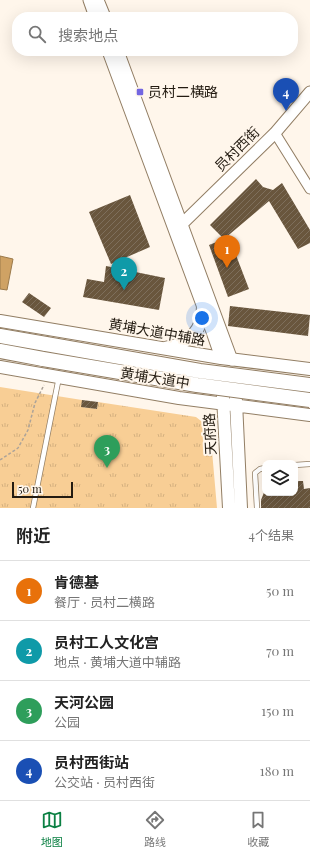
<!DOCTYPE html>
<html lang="zh">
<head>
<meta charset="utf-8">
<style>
	:root { --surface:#fff; --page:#f2f2f2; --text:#222; --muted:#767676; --line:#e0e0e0; --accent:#0b8043 }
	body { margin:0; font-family:"Playfair Display","Noto Sans SC",serif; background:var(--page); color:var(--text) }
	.controls { position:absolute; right:12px; bottom:12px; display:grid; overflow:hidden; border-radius:8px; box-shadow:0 4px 16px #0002 }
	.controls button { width:36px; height:36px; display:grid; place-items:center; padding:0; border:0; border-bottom:1px solid var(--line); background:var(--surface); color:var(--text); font:20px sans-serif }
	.scale { position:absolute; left:12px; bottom:10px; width:61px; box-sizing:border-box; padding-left:4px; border:2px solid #231b11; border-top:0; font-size:11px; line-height:14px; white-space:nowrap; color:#231b11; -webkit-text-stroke:3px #fff6eb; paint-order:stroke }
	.you { position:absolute; left:202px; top:318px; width:14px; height:14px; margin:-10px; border:3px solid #fff; border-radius:50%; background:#1a73e8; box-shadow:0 0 0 6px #1a73e833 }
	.badge { display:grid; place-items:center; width:26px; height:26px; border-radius:50%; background:var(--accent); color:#fff; font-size:13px; font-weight:700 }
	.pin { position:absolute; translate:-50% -33px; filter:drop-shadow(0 1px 2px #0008) }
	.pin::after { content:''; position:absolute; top:21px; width:14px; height:12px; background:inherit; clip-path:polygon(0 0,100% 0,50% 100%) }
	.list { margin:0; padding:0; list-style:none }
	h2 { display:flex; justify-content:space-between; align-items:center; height:52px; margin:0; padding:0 16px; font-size:17px }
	h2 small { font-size:13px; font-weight:400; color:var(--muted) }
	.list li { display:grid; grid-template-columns:26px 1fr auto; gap:12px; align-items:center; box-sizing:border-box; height:60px; padding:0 16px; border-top:1px solid var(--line) }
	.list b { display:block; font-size:15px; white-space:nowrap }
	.list p { margin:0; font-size:13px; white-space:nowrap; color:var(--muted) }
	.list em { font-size:13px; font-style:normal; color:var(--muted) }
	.icon { flex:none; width:22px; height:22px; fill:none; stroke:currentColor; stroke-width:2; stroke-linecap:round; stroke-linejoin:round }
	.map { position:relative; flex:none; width:310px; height:508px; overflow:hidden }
	.search { position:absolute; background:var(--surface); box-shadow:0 4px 16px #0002; left:12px; right:12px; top:12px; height:44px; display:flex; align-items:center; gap:10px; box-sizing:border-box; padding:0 14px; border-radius:16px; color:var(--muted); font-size:15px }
	.sheet { height:292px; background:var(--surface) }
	nav { display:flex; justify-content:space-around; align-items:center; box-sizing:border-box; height:56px; border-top:1px solid var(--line); background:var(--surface); font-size:11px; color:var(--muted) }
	nav a { display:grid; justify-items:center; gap:2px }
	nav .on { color:var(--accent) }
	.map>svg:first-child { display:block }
</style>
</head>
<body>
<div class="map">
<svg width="310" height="508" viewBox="0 0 310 508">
	<defs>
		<pattern id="park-tufts" width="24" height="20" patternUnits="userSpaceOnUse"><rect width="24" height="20" fill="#f8ce95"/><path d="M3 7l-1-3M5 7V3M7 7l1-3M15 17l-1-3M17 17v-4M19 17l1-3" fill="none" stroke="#d4b07f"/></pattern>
		<pattern id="building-hatch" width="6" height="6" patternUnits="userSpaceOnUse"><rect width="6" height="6" fill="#69563d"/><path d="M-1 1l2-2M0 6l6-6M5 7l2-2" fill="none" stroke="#7e6f5c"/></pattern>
	</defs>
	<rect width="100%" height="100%" fill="#fff6eb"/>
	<path fill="url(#park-tufts)" d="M0,387L82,400V407L97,409L98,402L196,417L210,428L217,508H0Z"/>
	<path fill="#cfa264" stroke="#9b7a4b" d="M0,256L13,259L7,290L0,289Z"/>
	<path fill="url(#building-hatch)" d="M256,179L263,187L273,190L282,183L310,230V243L298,249L269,201L224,239L210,225Z
		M130,195L150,247L111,264L89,212Z
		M229,237L249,289L228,297L209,245Z
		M106,266L165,278L159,310L83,297L87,279L104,282Z
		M29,293L51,308L44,317L22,302Z
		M230,306L310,315L308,336L228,326Z
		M82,400L98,402L97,409L81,407Z
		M295,481H303L304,489L310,488V508H261V500L265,490V493H295Z"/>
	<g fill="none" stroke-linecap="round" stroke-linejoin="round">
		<defs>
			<path id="service" d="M295,465L310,464
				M33,508L59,377
				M257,508L255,473L260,469L265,468"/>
			<path id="minor" d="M275,133L310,189"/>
			<path id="tertiary" d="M89,0L95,17
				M98,0L105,17
				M108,51L211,329L221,358
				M118,51L232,360
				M182,224L275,133L310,92"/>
			<path id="secondary" d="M0,321L221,358L310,369
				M165,348C190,343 203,331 203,306
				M0,367L179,398L310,415
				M235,381L241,508
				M223,397L229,508"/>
			<path id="primary" d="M0,336L46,344
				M0,351L43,359"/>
		</defs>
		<use href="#service" stroke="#927e64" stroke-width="6"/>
		<use href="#minor" stroke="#927e64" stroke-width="11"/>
		<use href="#tertiary" stroke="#927e64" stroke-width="13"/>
		<use href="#secondary" stroke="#927e64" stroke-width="14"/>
		<use href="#primary" stroke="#927e64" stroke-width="16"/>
		<path stroke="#aca399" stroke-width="1.5" stroke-dasharray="3 2" stroke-linecap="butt" d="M0,460L18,448L28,430L35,403L44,385"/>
		<use href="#service" stroke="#fff" stroke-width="4.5"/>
		<use href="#minor" stroke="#fff" stroke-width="9"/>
		<use href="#tertiary" stroke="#fff" stroke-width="11"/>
		<use href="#secondary" stroke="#fff" stroke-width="12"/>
		<use href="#primary" stroke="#fff" stroke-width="14"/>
		<defs>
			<path id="primary-bridge" d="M46,344L200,371L310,385
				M43,359L197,385L310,400"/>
		</defs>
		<use href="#primary-bridge" stroke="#927e64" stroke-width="16" stroke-linecap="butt"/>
		<use href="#primary-bridge" stroke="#fff" stroke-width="14"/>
	</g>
	<rect fill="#7366e1" stroke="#fff6eb" stroke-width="1.5" x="136" y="88" width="8" height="8" rx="2"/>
	<g text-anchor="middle" stroke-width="4" stroke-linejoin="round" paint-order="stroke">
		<g font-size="14" fill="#231b11" stroke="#fff6eb" text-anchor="start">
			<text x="148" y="97">员村二横路</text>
		</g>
		<g font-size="14" fill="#231b11" stroke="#fff6eb">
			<text transform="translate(237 149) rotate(-45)" y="5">员村西街</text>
			<text transform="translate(157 332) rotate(10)" y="5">黄埔大道中辅路</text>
			<text transform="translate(155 378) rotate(9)" y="5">黄埔大道中</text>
			<text transform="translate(210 434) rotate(-93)" y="5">天府路</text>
		</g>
	</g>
</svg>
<div class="controls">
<button><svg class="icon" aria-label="layers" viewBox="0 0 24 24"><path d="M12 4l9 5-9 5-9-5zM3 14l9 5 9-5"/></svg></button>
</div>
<div class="scale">50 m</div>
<div class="you"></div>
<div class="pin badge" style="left:227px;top:268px;background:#e8710a">1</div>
<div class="pin badge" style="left:124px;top:290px;background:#0f9aa8">2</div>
<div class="pin badge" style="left:107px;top:468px;background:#2e9e5b">3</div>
<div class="pin badge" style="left:286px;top:111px;background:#1a4fb4">4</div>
<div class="search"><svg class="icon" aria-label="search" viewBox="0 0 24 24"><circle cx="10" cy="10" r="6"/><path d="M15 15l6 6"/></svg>搜索地点</div>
</div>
<section class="sheet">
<h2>附近<small>4个结果</small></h2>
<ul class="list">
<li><span class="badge" style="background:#e8710a">1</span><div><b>肯德基</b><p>餐厅 · 员村二横路</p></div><em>50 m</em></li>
<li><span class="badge" style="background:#0f9aa8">2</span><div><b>员村工人文化宫</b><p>地点 · 黄埔大道中辅路</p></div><em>70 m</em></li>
<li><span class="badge" style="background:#2e9e5b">3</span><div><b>天河公园</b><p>公园</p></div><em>150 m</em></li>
<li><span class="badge" style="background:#1a4fb4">4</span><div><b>员村西街站</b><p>公交站 · 员村西街</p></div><em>180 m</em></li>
</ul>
</section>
<nav>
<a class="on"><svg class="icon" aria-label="map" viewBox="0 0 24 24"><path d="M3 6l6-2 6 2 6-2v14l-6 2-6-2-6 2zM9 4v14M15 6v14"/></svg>地图</a>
<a><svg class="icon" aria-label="directions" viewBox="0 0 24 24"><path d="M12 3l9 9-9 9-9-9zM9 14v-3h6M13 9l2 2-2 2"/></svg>路线</a>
<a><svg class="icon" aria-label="saved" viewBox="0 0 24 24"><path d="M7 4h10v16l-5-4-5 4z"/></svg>收藏</a>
</nav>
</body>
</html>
